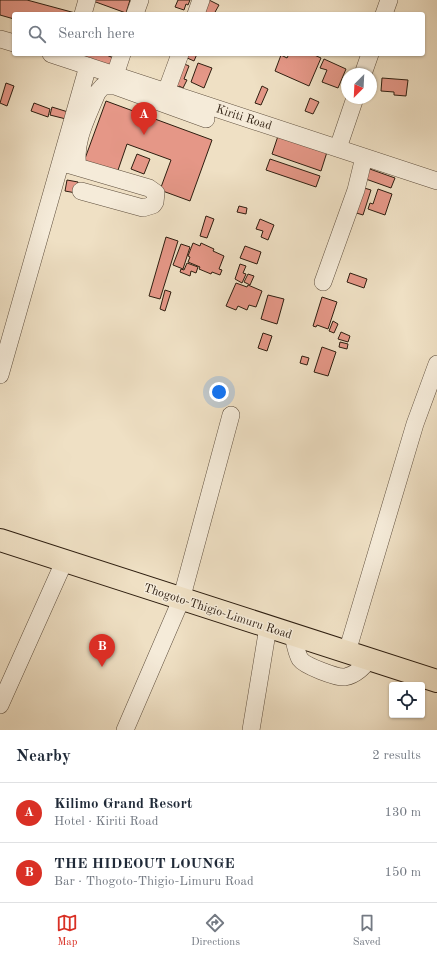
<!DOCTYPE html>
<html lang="en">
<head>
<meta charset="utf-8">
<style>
	:root { --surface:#fff; --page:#f6f6f7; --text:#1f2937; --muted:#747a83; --line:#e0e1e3; --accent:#d93025 }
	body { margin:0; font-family:"Old Standard TT",serif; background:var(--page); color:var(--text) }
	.controls { position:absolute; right:12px; bottom:12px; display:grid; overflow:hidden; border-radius:4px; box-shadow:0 1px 3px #0004 }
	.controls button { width:36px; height:36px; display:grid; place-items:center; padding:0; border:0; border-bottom:1px solid var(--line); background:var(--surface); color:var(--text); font:20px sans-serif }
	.compass { position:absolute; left:341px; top:68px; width:36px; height:36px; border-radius:50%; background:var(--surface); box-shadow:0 1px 3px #0004; rotate:204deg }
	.you { position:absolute; left:219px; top:392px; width:14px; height:14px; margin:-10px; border:3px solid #fff; border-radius:50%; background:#1a73e8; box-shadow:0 0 0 6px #1a73e833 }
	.badge { display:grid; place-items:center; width:26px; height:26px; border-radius:50%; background:var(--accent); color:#fff; font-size:13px; font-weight:700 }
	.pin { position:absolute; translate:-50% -33px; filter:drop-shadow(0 1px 2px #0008) }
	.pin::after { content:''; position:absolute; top:21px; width:14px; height:12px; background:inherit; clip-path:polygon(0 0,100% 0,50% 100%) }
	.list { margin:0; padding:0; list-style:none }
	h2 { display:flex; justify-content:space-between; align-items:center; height:52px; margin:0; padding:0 16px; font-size:17px }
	h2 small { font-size:13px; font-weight:400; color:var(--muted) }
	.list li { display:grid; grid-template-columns:26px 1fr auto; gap:12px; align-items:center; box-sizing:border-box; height:60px; padding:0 16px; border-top:1px solid var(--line) }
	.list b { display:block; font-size:15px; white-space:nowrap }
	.list p { margin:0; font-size:13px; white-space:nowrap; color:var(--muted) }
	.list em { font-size:13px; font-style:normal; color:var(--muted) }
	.icon { flex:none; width:22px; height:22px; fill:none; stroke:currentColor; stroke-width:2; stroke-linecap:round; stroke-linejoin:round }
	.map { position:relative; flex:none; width:437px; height:730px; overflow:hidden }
	.search { position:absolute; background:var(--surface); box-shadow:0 1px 3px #0004; left:12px; right:12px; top:12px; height:44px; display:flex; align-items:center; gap:10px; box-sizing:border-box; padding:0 14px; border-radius:4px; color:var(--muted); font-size:15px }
	.sheet { height:172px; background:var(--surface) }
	nav { display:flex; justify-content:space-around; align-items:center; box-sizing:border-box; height:56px; border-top:1px solid var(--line); background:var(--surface); font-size:11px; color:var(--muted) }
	nav a { display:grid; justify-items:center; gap:2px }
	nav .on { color:var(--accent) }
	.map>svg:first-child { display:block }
</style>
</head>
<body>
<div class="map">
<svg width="437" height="730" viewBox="0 0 437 730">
	<rect width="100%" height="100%" fill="#efe0c4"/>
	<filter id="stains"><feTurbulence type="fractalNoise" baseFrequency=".005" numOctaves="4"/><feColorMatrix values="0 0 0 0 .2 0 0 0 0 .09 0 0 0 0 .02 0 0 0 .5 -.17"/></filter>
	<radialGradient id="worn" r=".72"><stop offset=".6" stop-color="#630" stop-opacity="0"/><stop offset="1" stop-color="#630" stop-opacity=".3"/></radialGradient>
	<path fill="#e59787" stroke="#2e1e10" d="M0,0H27L79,14H14V19L0,15Z
		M93,0H130L126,13L93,1Z
		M178,0H190L188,5L186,4L184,10L175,7Z
		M209,0L219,5L214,14H199Z
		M84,54H104L116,59L113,67L83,56Z
		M186,54H197L194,61L185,57Z
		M289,54H312L321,58L309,86L275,71L281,55L287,58Z
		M324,59L346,69L338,88L322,82L327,70L320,68Z
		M182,63L189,66L184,79L187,80L183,88L179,86L177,91L171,88Z
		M198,63L212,68L204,88L191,82Z
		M382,78L408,80L406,96L394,95V92L381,91Z
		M6,83L14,86L7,106L0,103Z
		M262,86L268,89L261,105L255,103Z
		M310,98L319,102L313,114L305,111Z
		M106,101L212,140L190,201L160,190L171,160L127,144L116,176L83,164Z
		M34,103L50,109L48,117L31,111Z
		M52,107L68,112L66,119L50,115Z
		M278,136L327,152L321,171L272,154Z
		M137,154L150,159L144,174L131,169Z
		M270,159L320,176L316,187L266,170Z
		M367,168L395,178L391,188L363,178Z
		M67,180L78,182L76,193L65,191Z
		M361,187L371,190L363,215L353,212Z
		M378,189L392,194L385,215L368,209L370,203L373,204Z
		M239,206L247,208L246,214L237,212Z
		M206,216L214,219L207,238L200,236Z
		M260,219L274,225L268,240L261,237L263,231L256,229Z
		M166,237L178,241L160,299L149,296Z
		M193,243L200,246L201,243L214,249L213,251L224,256L219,269L222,270L220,275L212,272L211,274L199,269L200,267L188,262L190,257L188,256Z
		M181,244L190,247L183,269L173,265Z
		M245,246L261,252L257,264L240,258Z
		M187,263L198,267L196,273L191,271L190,276L180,272L181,269L184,270Z
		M240,264L246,266L243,273L246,274L242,283L235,279Z
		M350,273L367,279L364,288L347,282Z
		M248,274L254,276L250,285L244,282Z
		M236,283L247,287L248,285L262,291L256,307L249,305L247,310L238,306L236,310L226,306Z
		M165,290L171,292L165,311L160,309Z
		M268,295L284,299L277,324L261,319Z
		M322,297L337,302L328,329L317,325L316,327L313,326Z
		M333,321L338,324L334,333L329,331Z
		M341,332L350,336L348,342L338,339Z
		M263,333L272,336L267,351L258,348Z
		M340,342L348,344L347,349L339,347Z
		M322,347L336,352L328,376L314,372Z
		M302,356L309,358L307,365L300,363Z"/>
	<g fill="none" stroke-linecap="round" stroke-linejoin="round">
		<defs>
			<path id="minor" d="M83,14L87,0
				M135,14L140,0
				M196,14L201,0
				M384,14L389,0
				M0,39L14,43
				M51,54L437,181
				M363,74L370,54
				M115,75L122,54
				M166,92L180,54
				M338,148L355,98
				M67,164L149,188L156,193L155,202L153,205L143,208L81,191
				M78,167C73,142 88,116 97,93L103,86H115L206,119
				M323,282L356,190L364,157
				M0,375L88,66
				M293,635C295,643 296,652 300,659C305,666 337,678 345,677C356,675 363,667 370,659
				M347,652L415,424L437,364
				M0,705L64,562
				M125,730L181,600L231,415
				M251,730L268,627"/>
			<path id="highway" d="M0,540L437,681"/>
		</defs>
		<use href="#minor" stroke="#5e4e3d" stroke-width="18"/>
		<use href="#highway" stroke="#2e1e10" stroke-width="24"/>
		<use href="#minor" stroke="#f5ebd9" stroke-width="17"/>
		<use href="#highway" stroke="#efe0c4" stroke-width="22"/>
	</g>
	<g text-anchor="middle" stroke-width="3" stroke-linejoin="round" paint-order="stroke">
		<g font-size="12" fill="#2e1e10" stroke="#f5ebd9">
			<text transform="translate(244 117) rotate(18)" y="4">Kiriti Road</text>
			<text transform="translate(218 611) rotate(18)" y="4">Thogoto-Thigio-Limuru Road</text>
		</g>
	</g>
	<rect width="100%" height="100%" filter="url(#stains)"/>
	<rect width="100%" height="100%" fill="url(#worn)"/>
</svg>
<div class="controls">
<button><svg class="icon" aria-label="locate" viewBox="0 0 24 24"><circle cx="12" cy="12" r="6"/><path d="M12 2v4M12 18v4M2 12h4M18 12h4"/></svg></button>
</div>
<svg class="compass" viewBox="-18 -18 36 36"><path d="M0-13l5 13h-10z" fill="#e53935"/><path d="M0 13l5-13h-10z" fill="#747a83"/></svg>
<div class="you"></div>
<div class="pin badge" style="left:144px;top:135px">A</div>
<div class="pin badge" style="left:102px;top:667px">B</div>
<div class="search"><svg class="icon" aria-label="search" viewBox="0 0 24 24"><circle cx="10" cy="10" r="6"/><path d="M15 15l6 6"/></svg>Search here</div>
</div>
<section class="sheet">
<h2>Nearby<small>2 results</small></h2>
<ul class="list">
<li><span class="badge">A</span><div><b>Kilimo Grand Resort</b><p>Hotel · Kiriti Road</p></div><em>130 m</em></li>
<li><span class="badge">B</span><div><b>THE HIDEOUT LOUNGE</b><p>Bar · Thogoto-Thigio-Limuru Road</p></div><em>150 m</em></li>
</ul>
</section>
<nav>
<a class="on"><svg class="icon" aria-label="map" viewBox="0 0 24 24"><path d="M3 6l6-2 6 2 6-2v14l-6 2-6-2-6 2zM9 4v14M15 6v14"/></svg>Map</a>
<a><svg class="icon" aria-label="directions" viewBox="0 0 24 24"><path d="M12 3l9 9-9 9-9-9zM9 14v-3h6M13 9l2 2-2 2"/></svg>Directions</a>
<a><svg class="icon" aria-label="saved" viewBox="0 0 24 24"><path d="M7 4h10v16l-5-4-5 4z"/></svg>Saved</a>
</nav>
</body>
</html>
